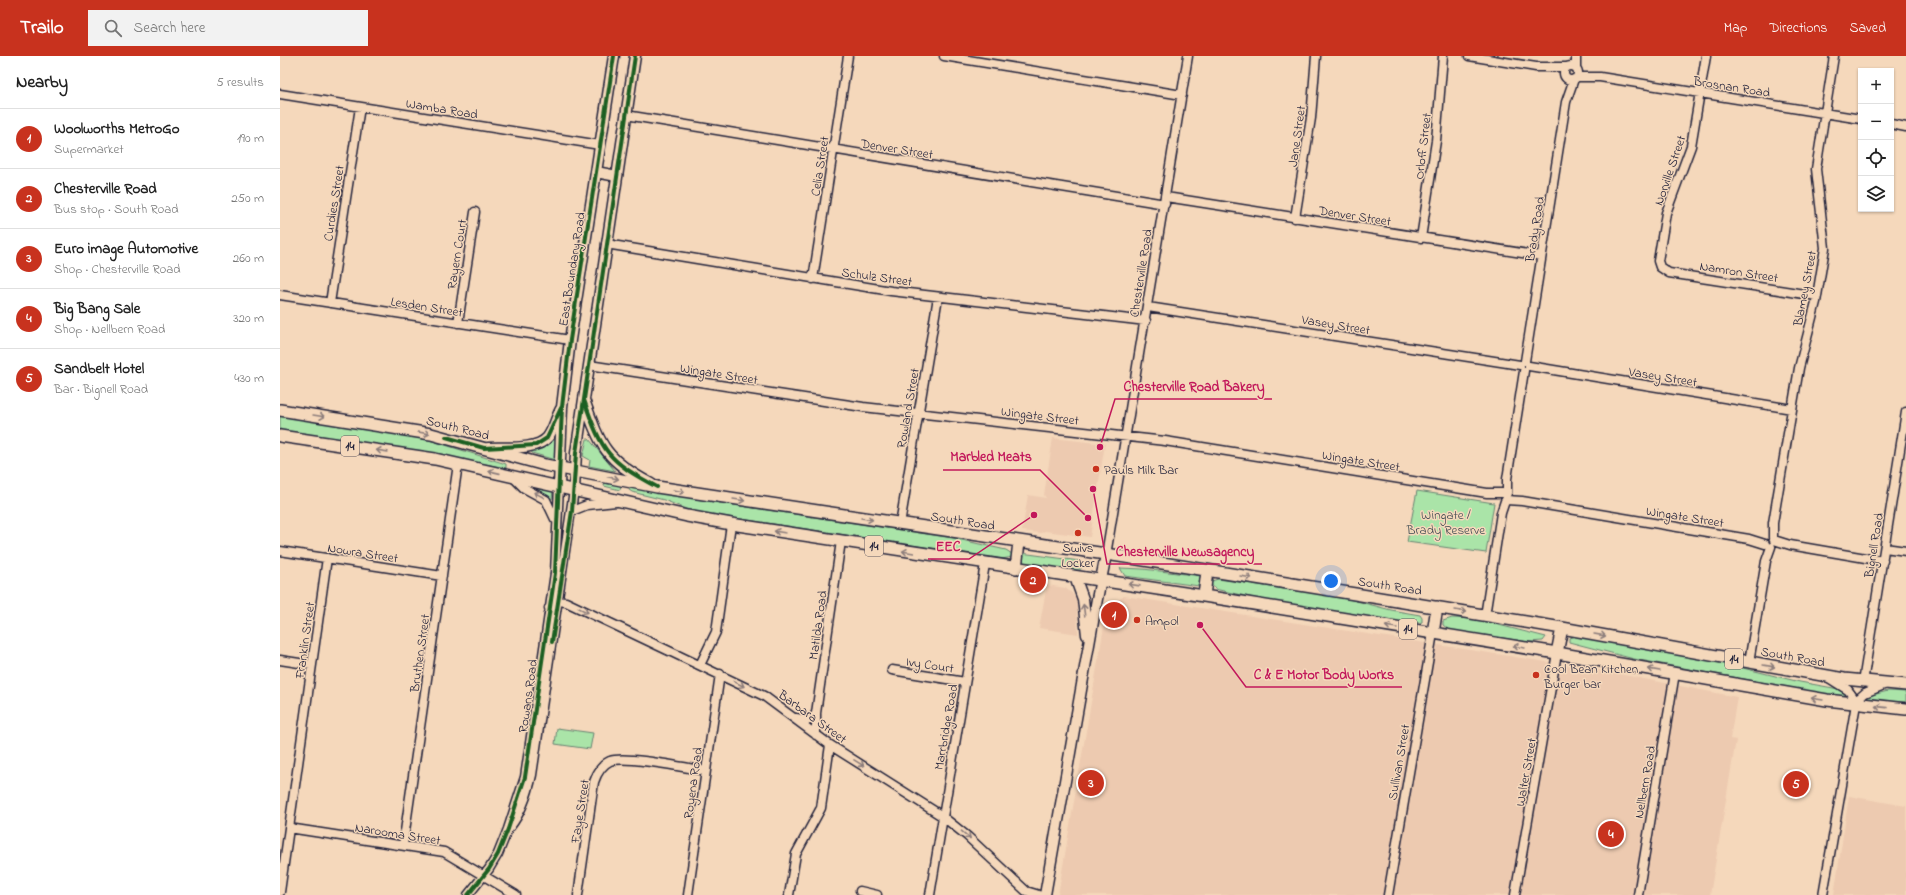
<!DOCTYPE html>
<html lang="en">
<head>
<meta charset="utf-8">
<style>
	:root { --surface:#fff; --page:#f2f2f2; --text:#222; --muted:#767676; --line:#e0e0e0; --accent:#c8321e }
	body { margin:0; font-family:"Indie Flower",sans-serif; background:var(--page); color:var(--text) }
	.controls { position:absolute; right:12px; top:12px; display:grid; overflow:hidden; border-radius:0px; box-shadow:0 1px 3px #0004 }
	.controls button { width:36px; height:36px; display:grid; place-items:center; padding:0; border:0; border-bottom:1px solid var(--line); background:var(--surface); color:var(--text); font:20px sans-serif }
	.you { position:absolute; left:1051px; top:525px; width:14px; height:14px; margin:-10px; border:3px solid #fff; border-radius:50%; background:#1a73e8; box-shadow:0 0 0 6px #1a73e833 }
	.badge { display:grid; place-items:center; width:26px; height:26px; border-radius:50%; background:var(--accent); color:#fff; font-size:13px; font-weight:700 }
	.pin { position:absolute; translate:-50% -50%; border:2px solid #fff; box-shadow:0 1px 4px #0006 }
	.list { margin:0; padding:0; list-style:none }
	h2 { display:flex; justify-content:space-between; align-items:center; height:52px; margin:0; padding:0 16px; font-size:17px }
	h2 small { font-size:13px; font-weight:400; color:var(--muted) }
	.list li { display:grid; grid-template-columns:26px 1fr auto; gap:12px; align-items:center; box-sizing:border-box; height:60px; padding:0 16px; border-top:1px solid var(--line) }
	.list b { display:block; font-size:15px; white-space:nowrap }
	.list p { margin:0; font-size:13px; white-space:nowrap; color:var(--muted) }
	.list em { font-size:13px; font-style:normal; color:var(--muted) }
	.icon { flex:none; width:22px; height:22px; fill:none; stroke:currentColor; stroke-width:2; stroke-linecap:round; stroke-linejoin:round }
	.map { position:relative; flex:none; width:1626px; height:839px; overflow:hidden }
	header { display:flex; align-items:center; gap:24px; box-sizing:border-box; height:56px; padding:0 20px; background:var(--accent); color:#fff }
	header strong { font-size:19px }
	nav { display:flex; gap:22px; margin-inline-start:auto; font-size:14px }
	.search { width:280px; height:36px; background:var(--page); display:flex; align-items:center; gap:10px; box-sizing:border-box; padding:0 14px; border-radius:0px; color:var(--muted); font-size:15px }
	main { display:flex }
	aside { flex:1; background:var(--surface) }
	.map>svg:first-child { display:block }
</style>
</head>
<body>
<header>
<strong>Trailo</strong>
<div class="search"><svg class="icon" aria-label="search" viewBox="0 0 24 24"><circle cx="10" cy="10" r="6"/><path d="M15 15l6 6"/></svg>Search here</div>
<nav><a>Map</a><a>Directions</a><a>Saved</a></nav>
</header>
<main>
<aside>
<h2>Nearby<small>5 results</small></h2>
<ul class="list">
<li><span class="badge">1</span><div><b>Woolworths MetroGo</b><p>Supermarket</p></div><em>190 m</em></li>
<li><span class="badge">2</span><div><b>Chesterville Road</b><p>Bus stop · South Road</p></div><em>250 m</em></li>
<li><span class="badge">3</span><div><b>Euro image Automotive</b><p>Shop · Chesterville Road</p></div><em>260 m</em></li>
<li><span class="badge">4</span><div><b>Big Bang Sale</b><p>Shop · Nellbern Road</p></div><em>320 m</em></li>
<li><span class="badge">5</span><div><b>Sandbelt Hotel</b><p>Bar · Bignell Road</p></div><em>430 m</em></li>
</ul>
</aside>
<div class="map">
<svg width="1626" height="839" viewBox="0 0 1626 839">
	<rect width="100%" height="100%" fill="#f5d8bb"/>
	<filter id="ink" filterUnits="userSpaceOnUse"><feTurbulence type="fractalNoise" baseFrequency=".025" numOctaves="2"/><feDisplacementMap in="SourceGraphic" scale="8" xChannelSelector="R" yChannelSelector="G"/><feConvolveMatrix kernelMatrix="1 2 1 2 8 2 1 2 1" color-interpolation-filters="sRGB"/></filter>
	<g filter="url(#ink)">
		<path fill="#edcab0" d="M773,382L825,388L810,481L765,475L761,477L742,475L748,439L766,442L764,439Z
			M767,529L785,532L793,538L797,545L798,578L759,572Z
			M844,540L1318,614L1457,641L1450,683L1456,684L1430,839H778L827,553Z
			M1569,740L1626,750V839H1554Z"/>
		<path fill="#aae4a8" stroke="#668372" d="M0,360L146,383L226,408V412L149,397L0,374Z
			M277,375L275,404L252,397L251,395Z
			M307,383H309L335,415L309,410L310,404L303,400Z
			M325,426L341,429L340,434L324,430Z
			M351,431L427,445L673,482L726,494L732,498V501L722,503L422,457L406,453L384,444L352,436L349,434Z
			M255,432L273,434L272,443Z
			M1137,435L1214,447L1206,497L1127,486Z
			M741,497L800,505L801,513L787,514L739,507Z
			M840,512L863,513L922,520L921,528L919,530L845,520Z
			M938,523L1065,542L1111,554L1140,559L1142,562V566L1133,568L987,545L935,533L929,526Z
			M1172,562L1195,563L1266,581L1263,585L1249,586L1169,574L1163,569V565Z
			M1295,580L1434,605L1520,626L1559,633L1564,635L1568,642L1354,603L1289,586V582Z
			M1608,635L1626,636V646L1584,644L1588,640Z
			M277,672L313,677L310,693L275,688Z"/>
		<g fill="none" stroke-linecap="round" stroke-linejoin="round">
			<defs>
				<path id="minor" d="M664,0L902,39
					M1189,0L1256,11H1286
					M1426,0L1411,90L1386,157L1378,205L1380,211L1389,217L1537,240
					M1284 17a7 7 0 1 1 14 0a7 7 0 1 1-14 0Z
					M1296,11V0
					M1297,21H1320L1581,63
					M0,38L320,89
					M346,59L885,148
					M1611,68L1626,71
					M886,141L1261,200
					M1015,162L1031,62L1036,0
					M1141,182L1156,85L1163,0
					M326,188L611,235L866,265
					M533,223L568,0
					M0,239L290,284
					M50,247L80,51
					M868,251L1240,309
					M178,267L195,156
					M1245,305L1286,46L1294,23
					M309,309L583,351L885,385L1207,437H1222
					M1249,310L1512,353
					M233,421L244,432L266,444L275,463
					M1227,437V423L1244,315
					M1226,444L1242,445L1469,483L1485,488
					M292,455L307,449L336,446
					M620,468L658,241
					M1493,482V467L1519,312L1536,246L1545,192L1536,113L1554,0
					M1494,484L1510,489L1603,505
					M1605,492L1626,495
					M0,495L162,520
					M826,499L908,0
					M269,552L278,545L286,546L484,640L550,689L662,760L687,780L746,835L759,839
					M1205,560L1221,457L1225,445
					M0,604L32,609
					M1469,606L1486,505L1491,491
					M420,609L436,576L451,468
					M612,614L685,626
					M1549,622L1568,634L1576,645L1585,637L1606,628
					M1583,626L1626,356
					M516,662L532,664L536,657
					M536,679V657L561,485
					M230,771C242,756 248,737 252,719L294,434
					M9,772L164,796L236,839
					M123,789L178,408
					M580,835L597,839
					M0,836L47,502
					M188,839L209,813L218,798L228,773L245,721L275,517L279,430
					M298,839L314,726C317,717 321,709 330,705C345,699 407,712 426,715
					M408,839L440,618
					M509,839L516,798L541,752L550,689
					M650,839L705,508
					M1108,839L1153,577
					M1235,839L1277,597
					M1358,839L1395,617
					M1543,839L1576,648"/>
				<path id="major" d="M316,116L337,120
					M304,344C321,392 326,404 371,428
					M208,392C224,391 257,395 268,381C274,373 276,362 281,353
					M279,430L282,351L290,284L334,0
					M294,434L296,397L355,0
					M795,521L803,543L807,579
					M765,839L817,543L826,499"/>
				<path id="highway" d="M0,354L151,378L265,409L377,431L839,500L1075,538L1282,572L1564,623L1626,629
					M0,380L155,403L407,460L451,468L924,540L1277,597L1547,644L1626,653
					M736,512L739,486
					M924,540L927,515
					M1153,577L1157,551
					M1277,597L1282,572"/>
			</defs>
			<use href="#minor" stroke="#22223b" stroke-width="11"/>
			<use href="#major" stroke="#22223b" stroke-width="13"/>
			<use href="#highway" stroke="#22223b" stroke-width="14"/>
			<use href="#minor" stroke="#f5d8bb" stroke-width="8"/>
			<use href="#major" stroke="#f5d8bb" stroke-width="10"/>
			<use href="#highway" stroke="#f5d8bb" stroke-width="11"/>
			<defs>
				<path id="cycleway" d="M304,344C322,396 328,405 377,431
					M166,381L204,392L256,389L267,382L281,352
					M272,586L292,455L296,397L355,0
					M188,839L209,813L218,798L228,773L245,721L275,517L282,351L290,284L334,0"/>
			</defs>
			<use href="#cycleway" stroke="#f5d8bb" stroke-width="6"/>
			<use href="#cycleway" stroke="#1b5e20" stroke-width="4"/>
		</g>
		<defs><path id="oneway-shaft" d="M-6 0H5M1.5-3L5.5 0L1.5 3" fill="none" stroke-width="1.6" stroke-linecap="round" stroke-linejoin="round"/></defs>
		<g stroke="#8c7d7b">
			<use href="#oneway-shaft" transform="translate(39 360) rotate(9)"/>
			<use href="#oneway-shaft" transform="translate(144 377) rotate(10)"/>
			<use href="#oneway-shaft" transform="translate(102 395) rotate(-172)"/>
			<use href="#oneway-shaft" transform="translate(214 416) rotate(-167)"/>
			<use href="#oneway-shaft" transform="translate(333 422) rotate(12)"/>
			<use href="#oneway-shaft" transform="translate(399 435) rotate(9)"/>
			<use href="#oneway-shaft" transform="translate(259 439) rotate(-152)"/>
			<use href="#oneway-shaft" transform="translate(459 444) rotate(9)"/>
			<use href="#oneway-shaft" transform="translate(587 463) rotate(9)"/>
			<use href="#oneway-shaft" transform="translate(500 476) rotate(-171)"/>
			<use href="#oneway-shaft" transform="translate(628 496) rotate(-171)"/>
			<use href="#oneway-shaft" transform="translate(966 521) rotate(9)"/>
			<use href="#oneway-shaft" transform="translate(854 529) rotate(-172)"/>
			<use href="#oneway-shaft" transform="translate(303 554) rotate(26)"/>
			<use href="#oneway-shaft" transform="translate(804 554) rotate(-97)"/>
			<use href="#oneway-shaft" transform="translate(1181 555) rotate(10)"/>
			<use href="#oneway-shaft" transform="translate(1111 571) rotate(-171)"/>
			<use href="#oneway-shaft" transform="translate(1320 579) rotate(10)"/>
			<use href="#oneway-shaft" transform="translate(1239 591) rotate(-171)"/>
			<use href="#oneway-shaft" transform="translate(1489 610) rotate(10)"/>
			<use href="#oneway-shaft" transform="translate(1374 614) rotate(-170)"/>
			<use href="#oneway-shaft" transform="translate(459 628) rotate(26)"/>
			<use href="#oneway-shaft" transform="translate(1537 643) rotate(-171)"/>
			<use href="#oneway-shaft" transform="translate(1601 651) rotate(-174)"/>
			<use href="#oneway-shaft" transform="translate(579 707) rotate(32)"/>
			<use href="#oneway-shaft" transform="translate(686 779) rotate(40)"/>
		</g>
	</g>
	<g fill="#c8321e" stroke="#f5d8bb" stroke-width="1.5">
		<circle cx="816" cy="413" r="4"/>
		<circle cx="798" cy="477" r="4"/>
		<circle cx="857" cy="564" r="4"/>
		<circle cx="1256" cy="619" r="4"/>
	</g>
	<g text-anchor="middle" stroke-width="3" stroke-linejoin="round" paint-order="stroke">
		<g fill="#f5d8bb" stroke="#615961" stroke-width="1">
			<rect x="61" y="380" width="18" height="20" rx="3"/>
			<rect x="585" y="480" width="18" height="20" rx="3"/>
			<rect x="1119" y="563" width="18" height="20" rx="3"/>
			<rect x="1445" y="593" width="18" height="20" rx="3"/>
		</g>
		<g font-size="12" font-weight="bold" fill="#22223b">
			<text x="70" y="394">14</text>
			<text x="594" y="494">14</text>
			<text x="1128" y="577">14</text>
			<text x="1454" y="607">14</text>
		</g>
		<g font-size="13" fill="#22223b" stroke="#f5d8bb">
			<text transform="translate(1452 30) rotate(9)" y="5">Brosnan Road</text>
			<text transform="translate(162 52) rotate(9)" y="5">Wamba Road</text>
			<text transform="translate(1016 80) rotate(-82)" y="5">Jane Street</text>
			<text transform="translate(1142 90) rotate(-83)" y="5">Orloff Street</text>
			<text transform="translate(617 92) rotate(9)" y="5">Denver Street</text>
			<text transform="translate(539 110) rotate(-81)" y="5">Celia Street</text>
			<text transform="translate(1389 114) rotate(-71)" y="5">Norville Street</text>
			<text transform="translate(53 147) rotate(-81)" y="5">Curdies Street</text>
			<text transform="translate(1075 159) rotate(9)" y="5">Denver Street</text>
			<text transform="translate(1254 173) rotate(-81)" y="5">Brady Road</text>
			<text transform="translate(176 198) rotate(-81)" y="5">Rayern Court</text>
			<text transform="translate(291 213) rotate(-81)" y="5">East Boundary Road</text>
			<text transform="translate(1459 215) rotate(9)" y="5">Namron Street</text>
			<text transform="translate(860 217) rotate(-81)" y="5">Chesterville Road</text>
			<text transform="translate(597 220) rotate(8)" y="5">Schulz Street</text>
			<text transform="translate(1524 232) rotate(-79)" y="5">Blamey Street</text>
			<text transform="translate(147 250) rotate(9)" y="5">Lesden Street</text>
			<text transform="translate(1056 268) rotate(9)" y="5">Vasey Street</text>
			<text transform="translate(439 317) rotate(9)" y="5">Wingate Street</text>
			<text transform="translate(1383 320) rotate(9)" y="5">Vasey Street</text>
			<text transform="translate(627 352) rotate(-80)" y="5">Rowland Street</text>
			<text transform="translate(760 359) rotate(7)" y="5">Wingate Street</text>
			<text transform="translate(178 371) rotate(14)" y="5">South Road</text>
			<text transform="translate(1081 404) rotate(9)" y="5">Wingate Street</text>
			<text transform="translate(1405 460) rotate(9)" y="5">Wingate Street</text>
			<text transform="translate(683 464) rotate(9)" y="5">South Road</text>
			<text transform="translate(1593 489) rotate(-81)" y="5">Bignell Road</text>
			<text transform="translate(83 496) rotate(9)" y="5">Nowra Street</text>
			<text transform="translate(1110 529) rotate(9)" y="5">South Road</text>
			<text transform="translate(537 569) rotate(-82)" y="5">Matilda Road</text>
			<text transform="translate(24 584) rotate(-82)" y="5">Franklin Street</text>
			<text transform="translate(139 597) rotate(-82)" y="5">Bruthen Street</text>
			<text transform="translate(1513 600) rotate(10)" y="5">South Road</text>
			<text transform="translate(650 608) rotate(9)" y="5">Ivy Court</text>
			<text transform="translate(247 640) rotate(-82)" y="5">Rowans Road</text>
			<text transform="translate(533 660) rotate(36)" y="5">Barbara Street</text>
			<text transform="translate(665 671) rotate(-80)" y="5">Marrbridge Road</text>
			<text transform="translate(1118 706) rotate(-80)" y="5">Sullivan Street</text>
			<text transform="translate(1245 716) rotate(-80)" y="5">Walter Street</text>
			<text transform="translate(1364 726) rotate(-80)" y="5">Nellbern Road</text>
			<text transform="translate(412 727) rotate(-82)" y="5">Royena Road</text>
			<text transform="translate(299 755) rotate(-81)" y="5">Faye Street</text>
			<text transform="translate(118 777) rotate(9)" y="5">Narooma Street</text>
		</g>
		<g font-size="13" fill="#22223b" stroke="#f5d8bb" text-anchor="start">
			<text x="824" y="418">Pauls Milk Bar</text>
			<text x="798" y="496" text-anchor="middle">Swivs<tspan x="798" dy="15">Locker</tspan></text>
			<text x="865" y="569">Ampol</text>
			<text x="1264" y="617">Cool Bean Kitchen<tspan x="1264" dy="15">Burger bar</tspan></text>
		</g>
		<g font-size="13" fill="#3d4951" stroke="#f5d8bb">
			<text x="1166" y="463">Wingate /<tspan x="1166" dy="15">Brady Reserve</tspan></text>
		</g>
	</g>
	<path fill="none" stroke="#c2185b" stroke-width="1.5" d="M820 391L835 343H992M808 462L760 414H663M754 459L689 503H648M813 433L827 508H982M920 569L966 631H1122"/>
	<g fill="#c2185b" stroke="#f5d8bb" stroke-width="1.5">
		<circle cx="820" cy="391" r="4"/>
		<circle cx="808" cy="462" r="4"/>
		<circle cx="754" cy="459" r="4"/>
		<circle cx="813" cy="433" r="4"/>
		<circle cx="920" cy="569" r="4"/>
	</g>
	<g font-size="14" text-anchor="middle" font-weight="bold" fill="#c2185b" stroke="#f5d8bb" stroke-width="3" stroke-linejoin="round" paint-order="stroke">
		<text x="914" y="335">Chesterville Road Bakery</text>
		<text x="711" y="405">Marbled Meats</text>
		<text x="668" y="495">EEC</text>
		<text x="905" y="500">Chesterville Newsagency</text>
		<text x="1044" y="623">C &amp; E Motor Body Works</text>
	</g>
</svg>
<div class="controls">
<button>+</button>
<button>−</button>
<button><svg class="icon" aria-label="locate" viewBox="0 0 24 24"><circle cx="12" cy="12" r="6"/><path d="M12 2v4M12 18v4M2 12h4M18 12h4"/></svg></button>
<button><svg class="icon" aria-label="layers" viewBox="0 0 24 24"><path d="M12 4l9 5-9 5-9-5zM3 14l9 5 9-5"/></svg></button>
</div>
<div class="you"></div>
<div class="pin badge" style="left:834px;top:559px">1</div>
<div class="pin badge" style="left:753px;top:524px">2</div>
<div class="pin badge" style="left:811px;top:727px">3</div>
<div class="pin badge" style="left:1331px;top:778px">4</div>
<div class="pin badge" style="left:1516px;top:728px">5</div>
</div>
</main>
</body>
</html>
